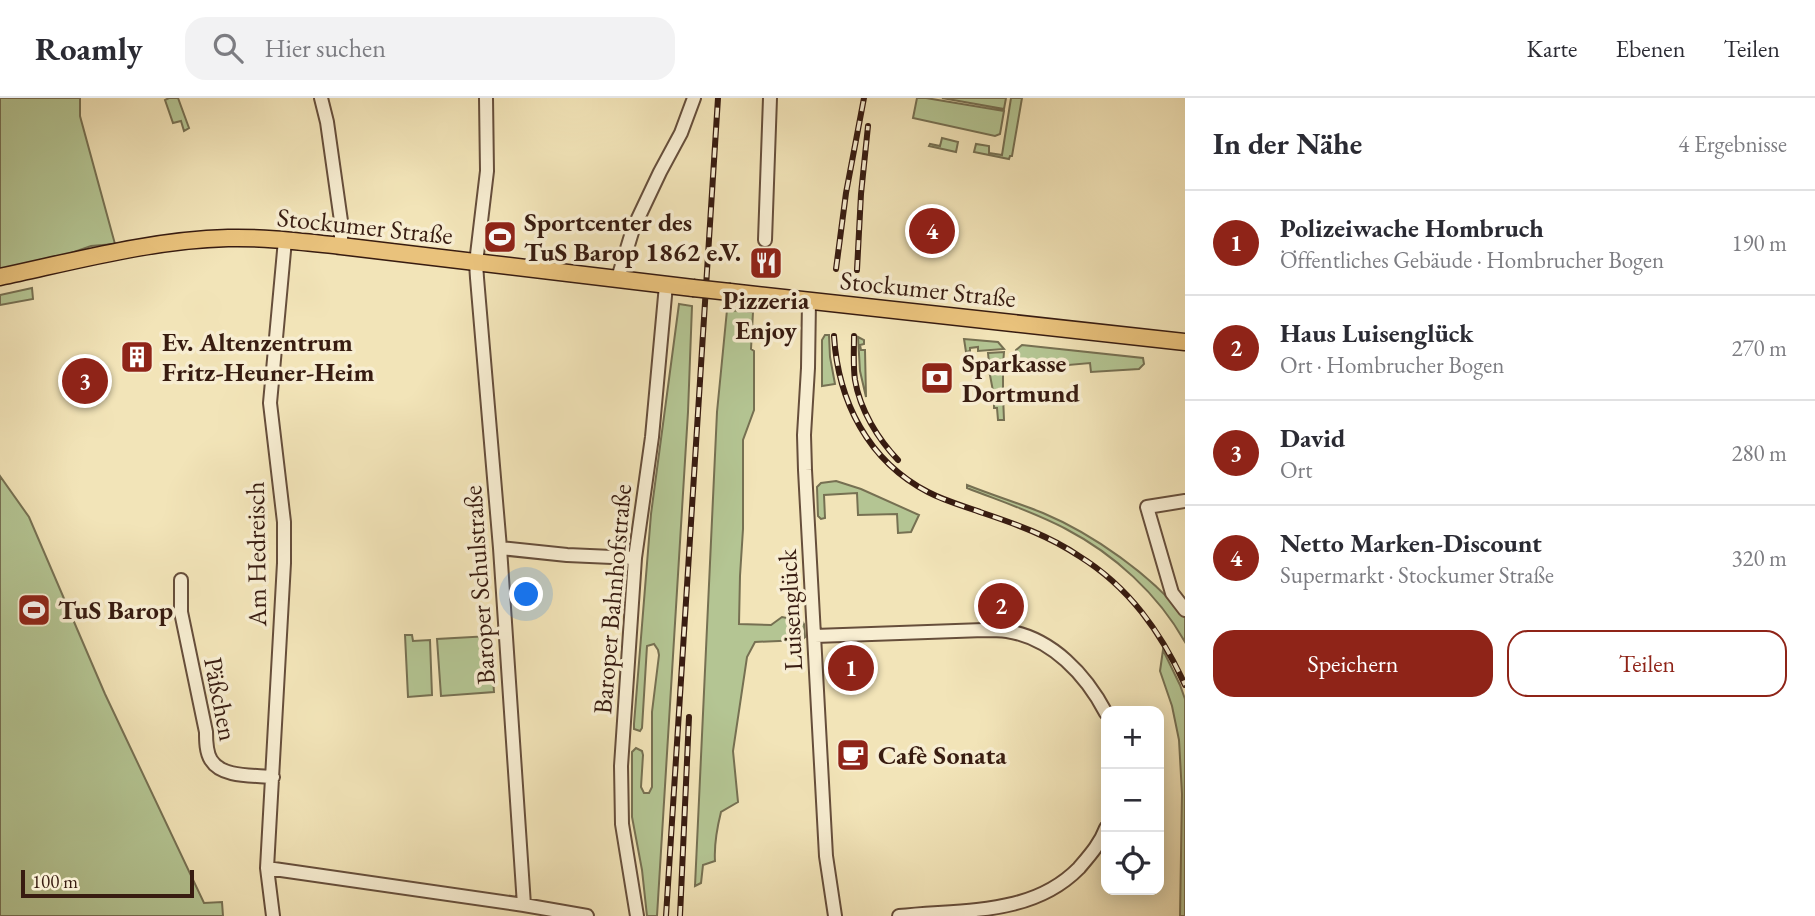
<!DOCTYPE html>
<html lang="de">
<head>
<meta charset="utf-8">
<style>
	:root { --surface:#fff; --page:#f2f2f3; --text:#2b2b33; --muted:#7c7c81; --line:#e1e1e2; --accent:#8f2418 }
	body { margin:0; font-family:"EB Garamond",serif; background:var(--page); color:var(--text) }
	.controls { position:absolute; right:21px; bottom:21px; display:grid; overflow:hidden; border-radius:14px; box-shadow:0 4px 18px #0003 }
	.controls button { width:63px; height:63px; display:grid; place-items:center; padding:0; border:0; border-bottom:2px solid var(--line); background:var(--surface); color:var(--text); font:35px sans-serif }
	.scale { position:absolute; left:21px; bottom:18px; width:173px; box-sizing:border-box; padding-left:7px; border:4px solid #381c11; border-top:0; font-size:19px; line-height:24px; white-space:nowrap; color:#381c11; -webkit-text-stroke:5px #f7edd1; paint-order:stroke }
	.you { position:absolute; left:527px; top:497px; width:24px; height:24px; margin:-18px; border:5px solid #fff; border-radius:50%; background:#1a73e8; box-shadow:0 0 0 10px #1a73e833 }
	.badge { display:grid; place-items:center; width:46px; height:46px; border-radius:50%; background:var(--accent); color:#fff; font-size:23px; font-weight:700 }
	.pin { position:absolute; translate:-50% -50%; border:4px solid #fff; box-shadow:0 2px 7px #0006 }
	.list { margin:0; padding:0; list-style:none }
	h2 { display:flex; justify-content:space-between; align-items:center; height:91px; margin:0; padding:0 28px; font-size:30px }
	h2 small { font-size:23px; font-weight:400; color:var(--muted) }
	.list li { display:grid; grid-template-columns:46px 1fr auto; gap:21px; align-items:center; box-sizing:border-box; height:105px; padding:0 28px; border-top:2px solid var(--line) }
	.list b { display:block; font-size:26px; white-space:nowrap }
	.list p { margin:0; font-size:23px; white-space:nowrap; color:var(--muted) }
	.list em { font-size:23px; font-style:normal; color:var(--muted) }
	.actions { display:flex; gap:14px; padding:21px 28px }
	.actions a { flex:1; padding:16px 0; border:2px solid var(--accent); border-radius:21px; text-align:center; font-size:24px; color:var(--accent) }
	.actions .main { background:var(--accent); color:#fff }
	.icon { flex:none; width:38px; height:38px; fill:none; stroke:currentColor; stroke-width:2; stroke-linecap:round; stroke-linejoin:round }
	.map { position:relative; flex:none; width:1185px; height:818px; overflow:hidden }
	header { display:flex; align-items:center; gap:42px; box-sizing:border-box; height:98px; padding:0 35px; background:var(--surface); border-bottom:2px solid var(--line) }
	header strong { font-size:33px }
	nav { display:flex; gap:38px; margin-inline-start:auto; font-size:24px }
	.search { width:490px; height:63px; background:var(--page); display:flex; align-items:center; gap:18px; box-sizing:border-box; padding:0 24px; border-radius:21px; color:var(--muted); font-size:26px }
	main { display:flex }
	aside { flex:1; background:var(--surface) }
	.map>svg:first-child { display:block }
</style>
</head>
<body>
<header>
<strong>Roamly</strong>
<div class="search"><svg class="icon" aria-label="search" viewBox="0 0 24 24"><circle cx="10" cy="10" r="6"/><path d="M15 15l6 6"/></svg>Hier suchen</div>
<nav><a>Karte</a><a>Ebenen</a><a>Teilen</a></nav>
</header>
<main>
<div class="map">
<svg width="1185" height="818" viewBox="0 0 1185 818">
	<rect width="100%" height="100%" fill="#f2e4b8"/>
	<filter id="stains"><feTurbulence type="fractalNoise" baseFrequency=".00286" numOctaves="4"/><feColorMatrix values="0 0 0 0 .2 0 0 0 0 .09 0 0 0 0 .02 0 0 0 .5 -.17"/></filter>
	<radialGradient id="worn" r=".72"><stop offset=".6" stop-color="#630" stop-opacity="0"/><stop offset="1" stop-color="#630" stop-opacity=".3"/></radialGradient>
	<path fill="#b4c593" stroke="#767052" stroke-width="2" d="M0,0H80V18L115,146L91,148L57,160L0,171Z
		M169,0H178L189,30L184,33L181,23L173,25L165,2Z
		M917,0H926L1004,13L1000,36L995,38L913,20Z
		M942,0H1006L1004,11Z
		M1011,0H1022L1012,58H1010L1009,61L974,54L976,46L989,48V55L1002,57Z
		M942,40L958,44L956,54L929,48L930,46L940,48Z
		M32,190L33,201L0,207V197Z
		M679,206L692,208L688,314L657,818H647L642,772L632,719V654L636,650L642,653L643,657L641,689L644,695H649L652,689V614L659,557L658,552L654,546L647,548L642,630L640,633L634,631V626L651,416Z
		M727,212L753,214L751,251L754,253V312L743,342V431L740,478L739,526L771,527L782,519L802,523L804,526L805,539L802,542L755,544L747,559L733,653L738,704L721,714C717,730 714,747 715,763L703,767L701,785L695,788L717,314Z
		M825,237H829L830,259L835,286L822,288V242Z
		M858,239L864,242V246L860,247L861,252H865L866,299L860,273Z
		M964,241L998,244L1004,251L978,253V249L970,250V253L966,254Z
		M1022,247L1143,260L1144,266L1139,271L1091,274L1090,265L1024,271V261H1015L1016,252Z
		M1004,254L1003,267L989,265L988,255Z
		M995,270H1003V294L993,293L989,272Z
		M1000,297H1003L1004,322H998L997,310H994V299Z
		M0,378L29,419L105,596L204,805L222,804L223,818H0Z
		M836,383L861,391L919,417L911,434L898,435L897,416L858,417L857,395L824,397L825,420L821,421L818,418L817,389L821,385Z
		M967,387C992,397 1018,405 1043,415C1093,436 1151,477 1185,519V544C1158,496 1114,456 1066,431C1034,414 1000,403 967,390Z
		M405,537H412L413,543L430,542L432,597L408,599Z
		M490,538L494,594L441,598L437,541Z
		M1163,552L1180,587L1185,601V818H1180L1182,696L1179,642L1172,608L1160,573Z"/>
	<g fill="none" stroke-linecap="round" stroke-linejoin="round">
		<defs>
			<path id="minor" d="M321,0L327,24L341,123V148
				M486,0L487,73L476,165L477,180L500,450L524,807
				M765,142L770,0
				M618,180L633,131L660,74L681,35L694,0
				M809,203L808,270L804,337L805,372L826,758L835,818
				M1185,403L1147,409L1172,495L1185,512
				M500,450L567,457L635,460
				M181,482V514L206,634C206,643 206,654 211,662C222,680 254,677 273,679
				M815,538L984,532C992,532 999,532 1007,533C1052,540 1086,577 1106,615
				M267,770L524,807L587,818
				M273,818L267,770L284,465V424L270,305L285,142
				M637,818L622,726L621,668L635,460L652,339L666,187
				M899,818C964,811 1032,818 1079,770C1090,757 1100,746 1106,730"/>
			<path id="major" d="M0,179C75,163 151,142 228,140C266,139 303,144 341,148L693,190
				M730,194L1185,244"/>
		</defs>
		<use href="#minor" stroke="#664e3b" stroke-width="16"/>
		<use href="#major" stroke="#381c11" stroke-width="19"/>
		<use href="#minor" stroke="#f7edd1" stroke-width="12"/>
		<use href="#major" stroke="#e9c27c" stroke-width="16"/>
		<defs>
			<path id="rail" d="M836,171L846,95L864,0
				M857,172L861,96L868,28
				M834,238C838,303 868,363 928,394C945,403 964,408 983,415C1016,426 1049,438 1079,458C1129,489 1161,534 1185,587
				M854,238C854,253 853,268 855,282C860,312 878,341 898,362
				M666,818L718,0
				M680,818L689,619"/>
		</defs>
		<use href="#rail" stroke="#381c11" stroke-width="6"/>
		<use href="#rail" stroke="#f7edd1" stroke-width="3.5" stroke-dasharray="10" stroke-linecap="butt"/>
		<defs>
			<path id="major-bridge" d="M693,190L730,194"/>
		</defs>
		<use href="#major-bridge" stroke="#381c11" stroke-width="19" stroke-linecap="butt"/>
		<use href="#major-bridge" stroke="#e9c27c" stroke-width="16"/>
	</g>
	<defs>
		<symbol id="stadium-square" viewBox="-11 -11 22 22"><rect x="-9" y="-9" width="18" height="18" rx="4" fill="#8f2418" stroke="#f7edd1"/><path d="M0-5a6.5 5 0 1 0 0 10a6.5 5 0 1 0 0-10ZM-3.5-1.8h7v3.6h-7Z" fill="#fff"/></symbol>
		<symbol id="restaurant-square" viewBox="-11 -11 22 22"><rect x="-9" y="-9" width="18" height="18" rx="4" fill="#8f2418" stroke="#f7edd1"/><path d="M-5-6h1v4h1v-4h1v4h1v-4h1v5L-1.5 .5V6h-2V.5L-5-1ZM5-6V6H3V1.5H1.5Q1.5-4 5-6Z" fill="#fff"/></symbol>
		<symbol id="building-square" viewBox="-11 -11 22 22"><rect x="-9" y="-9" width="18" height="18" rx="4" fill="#8f2418" stroke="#f7edd1"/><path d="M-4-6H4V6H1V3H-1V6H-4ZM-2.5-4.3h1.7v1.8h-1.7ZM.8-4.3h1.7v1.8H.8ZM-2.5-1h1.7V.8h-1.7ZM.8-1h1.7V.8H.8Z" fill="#fff"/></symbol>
		<symbol id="bank-square" viewBox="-11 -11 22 22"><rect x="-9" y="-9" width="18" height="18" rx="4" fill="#8f2418" stroke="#f7edd1"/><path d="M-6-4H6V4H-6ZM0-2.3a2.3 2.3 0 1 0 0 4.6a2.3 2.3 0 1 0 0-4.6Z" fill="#fff"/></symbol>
		<symbol id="cafe-square" viewBox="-11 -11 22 22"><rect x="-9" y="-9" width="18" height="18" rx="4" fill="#8f2418" stroke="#f7edd1"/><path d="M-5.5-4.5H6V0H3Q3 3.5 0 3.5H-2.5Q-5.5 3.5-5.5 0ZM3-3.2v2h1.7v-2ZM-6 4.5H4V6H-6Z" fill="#fff"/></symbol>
	</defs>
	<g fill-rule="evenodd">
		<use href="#stadium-square" x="481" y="120" width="38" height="38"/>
		<use href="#restaurant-square" x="747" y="146" width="38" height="38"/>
		<use href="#building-square" x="118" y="240" width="38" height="38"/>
		<use href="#bank-square" x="918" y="261" width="38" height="38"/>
		<use href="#stadium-square" x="15" y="493" width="38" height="38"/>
		<use href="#cafe-square" x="834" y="638" width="38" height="38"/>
	</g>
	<g text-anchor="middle" stroke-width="7" stroke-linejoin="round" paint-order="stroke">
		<g font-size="26" font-weight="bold" fill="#381c11" stroke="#f7edd1" text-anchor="start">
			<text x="524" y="133">Sportcenter des<tspan x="524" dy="30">TuS Barop 1862 e.V.</tspan></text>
			<text x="766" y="211" text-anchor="middle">Pizzeria<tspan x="766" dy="30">Enjoy</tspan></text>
			<text x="162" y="253">Ev. Altenzentrum<tspan x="162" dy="30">Fritz-Heuner-Heim</tspan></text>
			<text x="962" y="274">Sparkasse<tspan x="962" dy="30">Dortmund</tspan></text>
			<text x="58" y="521">TuS Barop</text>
			<text x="878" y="666">Cafè Sonata</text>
		</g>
		<g font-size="26" fill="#381c11" stroke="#f7edd1">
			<text transform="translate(365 128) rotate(6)" y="9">Stockumer Straße</text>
			<text transform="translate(928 191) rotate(6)" y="9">Stockumer Straße</text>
			<text transform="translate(256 456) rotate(-91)" y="9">Am Hedreisch</text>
			<text transform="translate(479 487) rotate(-94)" y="9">Baroper Schulstraße</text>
			<text transform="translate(612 501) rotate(-85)" y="9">Baroper Bahnhofstraße</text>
			<text transform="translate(790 512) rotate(-93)" y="9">Luisenglück</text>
			<text transform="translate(221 601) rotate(79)" y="9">Päßchen</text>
		</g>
	</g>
	<rect width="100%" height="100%" filter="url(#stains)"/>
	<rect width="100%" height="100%" fill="url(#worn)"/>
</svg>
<div class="controls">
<button>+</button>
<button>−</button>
<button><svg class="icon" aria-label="locate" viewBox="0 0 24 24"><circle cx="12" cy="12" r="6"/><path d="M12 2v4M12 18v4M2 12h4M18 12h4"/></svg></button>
</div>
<div class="scale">100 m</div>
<div class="you"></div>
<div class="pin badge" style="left:851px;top:570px">1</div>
<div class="pin badge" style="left:1001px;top:508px">2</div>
<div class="pin badge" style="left:85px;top:283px">3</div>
<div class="pin badge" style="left:932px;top:133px">4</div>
</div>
<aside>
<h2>In der Nähe<small>4 Ergebnisse</small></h2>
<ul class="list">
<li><span class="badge">1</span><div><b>Polizeiwache Hombruch</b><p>Öffentliches Gebäude · Hombrucher Bogen</p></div><em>190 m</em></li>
<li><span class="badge">2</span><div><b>Haus Luisenglück</b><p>Ort · Hombrucher Bogen</p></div><em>270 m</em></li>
<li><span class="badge">3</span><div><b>David</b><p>Ort</p></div><em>280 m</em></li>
<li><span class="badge">4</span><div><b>Netto Marken-Discount</b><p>Supermarkt · Stockumer Straße</p></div><em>320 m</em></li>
</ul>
<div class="actions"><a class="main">Speichern</a><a>Teilen</a></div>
</aside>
</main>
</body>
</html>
